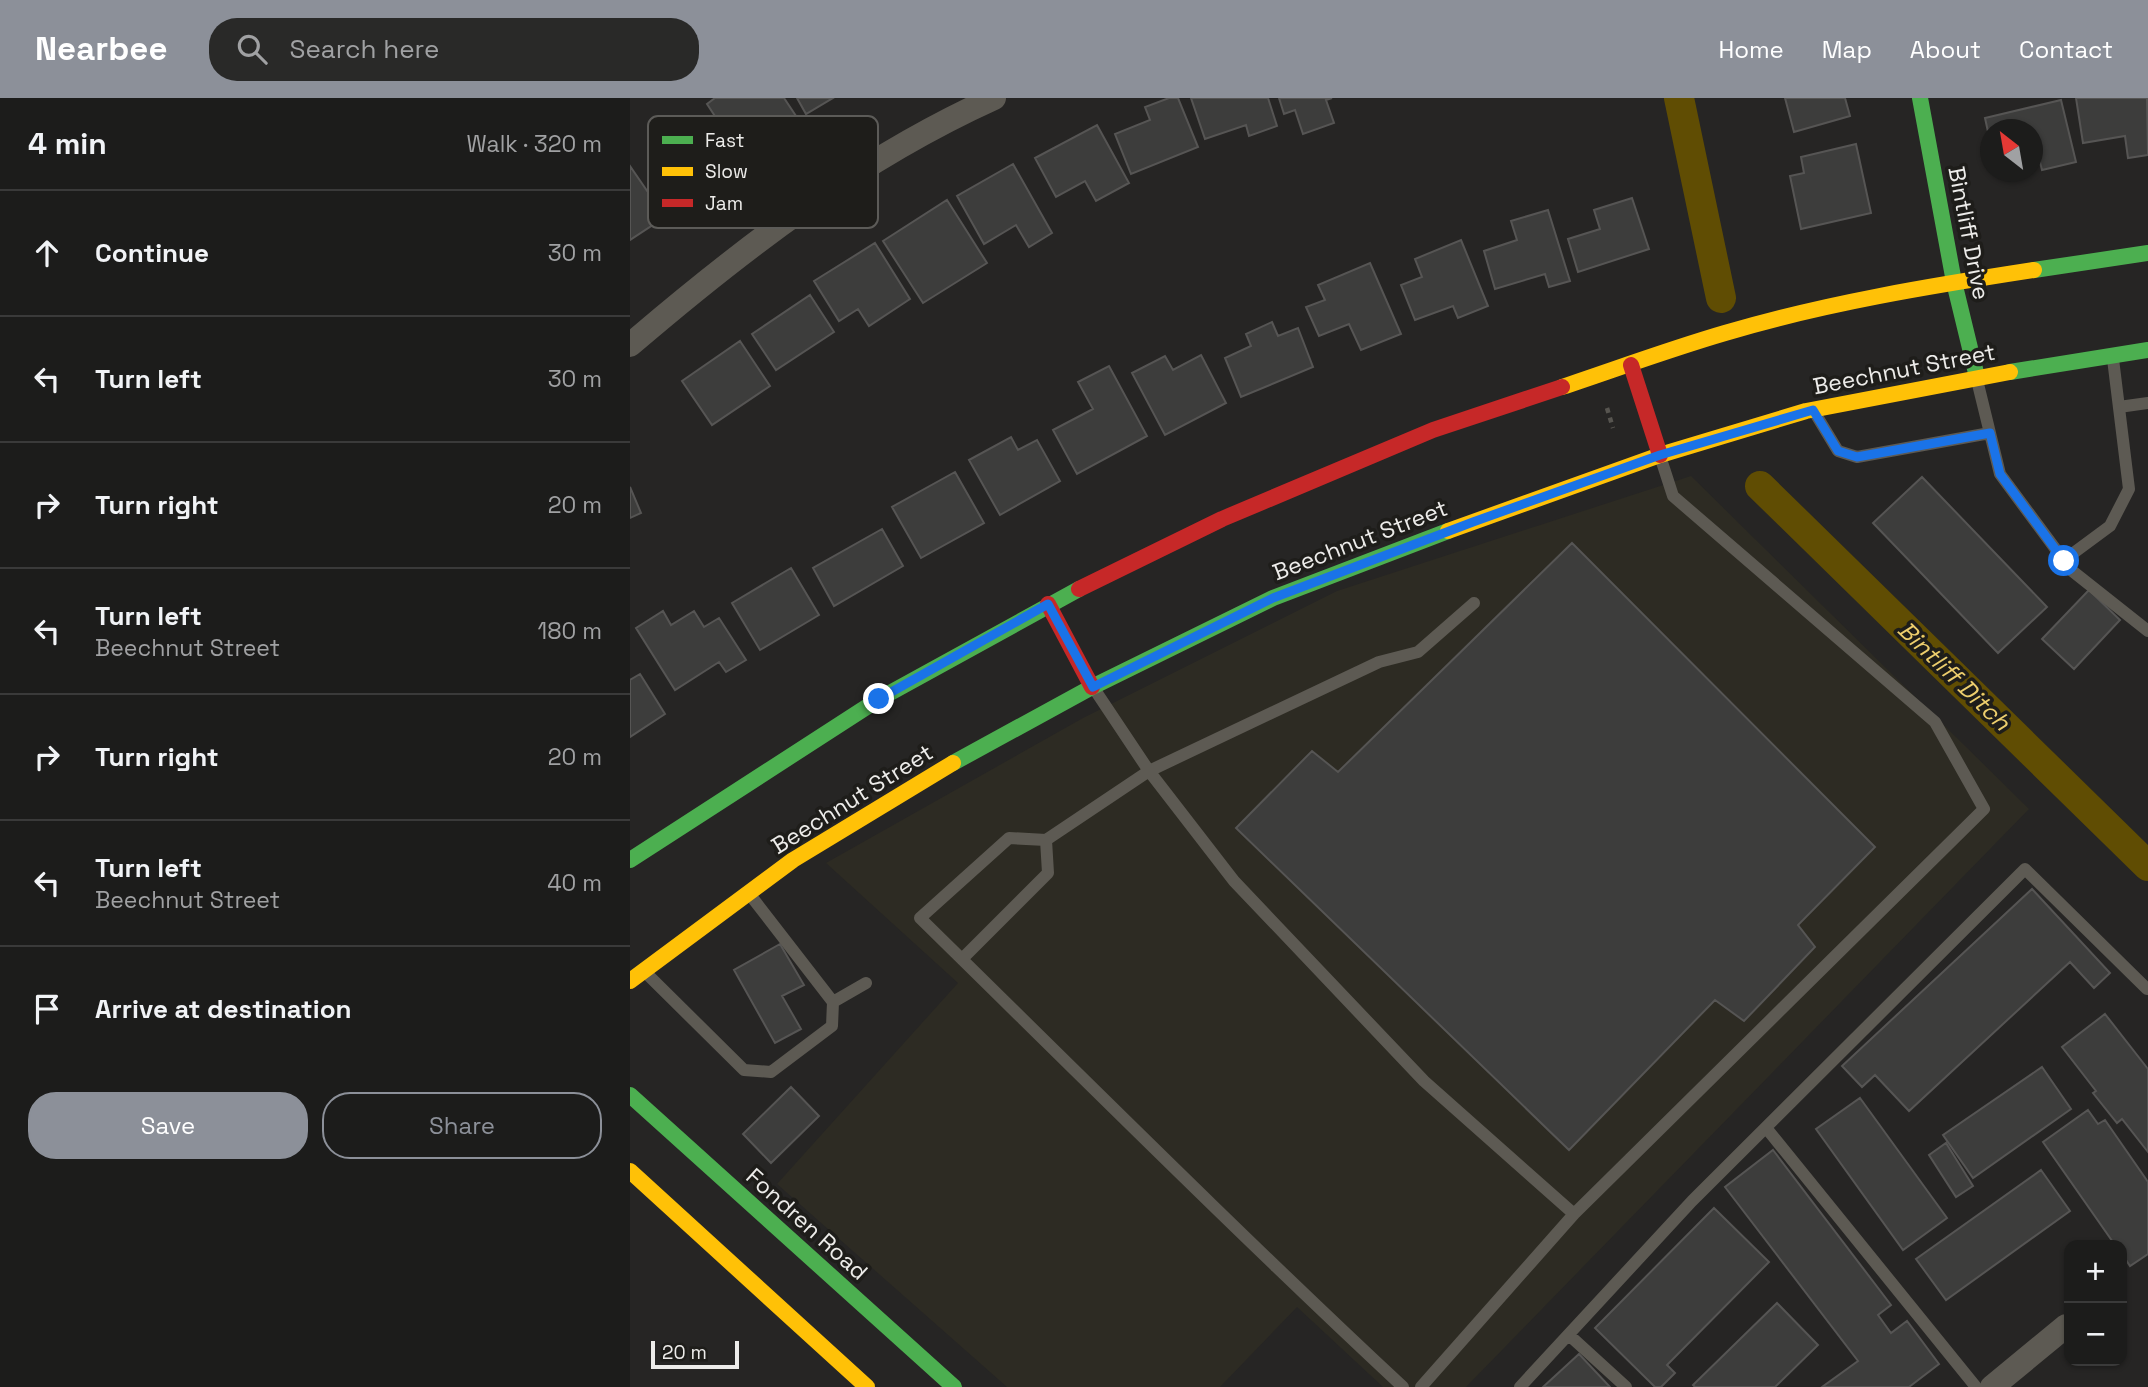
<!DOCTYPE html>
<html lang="en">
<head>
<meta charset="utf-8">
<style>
	:root { --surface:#1c1c1b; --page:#292928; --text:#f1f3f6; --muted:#a0a1a3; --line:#3a3a3a; --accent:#8c9099 }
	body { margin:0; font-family:"Space Grotesk",sans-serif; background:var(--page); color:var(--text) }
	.controls { position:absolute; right:21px; bottom:21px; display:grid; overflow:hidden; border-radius:14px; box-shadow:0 2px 5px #0004 }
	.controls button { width:63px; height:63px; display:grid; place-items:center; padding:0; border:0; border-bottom:2px solid var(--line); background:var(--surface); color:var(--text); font:35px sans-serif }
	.compass { position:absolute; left:1350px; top:21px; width:63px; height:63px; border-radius:50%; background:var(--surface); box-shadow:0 2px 5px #0004; rotate:329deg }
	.scale { position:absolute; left:21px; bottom:18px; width:88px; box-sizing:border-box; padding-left:7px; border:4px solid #edecea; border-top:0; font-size:19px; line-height:24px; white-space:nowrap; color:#edecea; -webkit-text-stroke:5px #1e1d1a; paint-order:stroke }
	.stop { position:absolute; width:21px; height:21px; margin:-16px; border:5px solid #1a73e8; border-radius:50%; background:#fff }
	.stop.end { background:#1a73e8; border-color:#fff; box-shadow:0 2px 7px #0008 }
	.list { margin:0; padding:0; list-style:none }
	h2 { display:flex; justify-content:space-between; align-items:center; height:91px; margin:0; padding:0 28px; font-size:30px }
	h2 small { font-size:23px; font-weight:400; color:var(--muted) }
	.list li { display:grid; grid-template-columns:46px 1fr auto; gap:21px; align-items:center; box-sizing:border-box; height:126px; padding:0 28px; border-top:2px solid var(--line) }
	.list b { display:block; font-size:26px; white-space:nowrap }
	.list p { margin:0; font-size:23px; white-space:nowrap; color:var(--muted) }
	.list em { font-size:23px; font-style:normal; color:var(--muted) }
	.actions { display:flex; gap:14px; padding:21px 28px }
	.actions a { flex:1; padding:16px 0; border:2px solid var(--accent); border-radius:28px; text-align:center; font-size:24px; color:var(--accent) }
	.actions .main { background:var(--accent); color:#fff }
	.icon { flex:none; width:38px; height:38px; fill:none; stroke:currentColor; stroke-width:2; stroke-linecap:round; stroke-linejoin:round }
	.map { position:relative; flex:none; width:1518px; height:1289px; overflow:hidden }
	header { display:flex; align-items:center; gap:42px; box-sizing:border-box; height:98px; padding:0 35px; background:var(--accent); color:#fff }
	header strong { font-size:33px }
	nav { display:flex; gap:38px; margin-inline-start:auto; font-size:24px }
	.search { width:490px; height:63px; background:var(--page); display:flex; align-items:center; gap:18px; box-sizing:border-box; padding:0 24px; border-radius:28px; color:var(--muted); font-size:26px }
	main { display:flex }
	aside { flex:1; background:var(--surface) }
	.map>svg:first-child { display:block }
</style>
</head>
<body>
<header>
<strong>Nearbee</strong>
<div class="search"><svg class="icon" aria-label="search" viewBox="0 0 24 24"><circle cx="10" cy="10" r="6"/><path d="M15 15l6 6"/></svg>Search here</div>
<nav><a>Home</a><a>Map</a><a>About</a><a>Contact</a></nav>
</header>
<main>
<aside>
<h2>4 min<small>Walk · 320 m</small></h2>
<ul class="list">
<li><svg class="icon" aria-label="ahead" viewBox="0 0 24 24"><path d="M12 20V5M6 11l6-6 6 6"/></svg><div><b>Continue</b></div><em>30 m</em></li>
<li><svg class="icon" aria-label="left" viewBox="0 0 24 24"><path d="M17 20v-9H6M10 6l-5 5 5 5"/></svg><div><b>Turn left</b></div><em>30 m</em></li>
<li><svg class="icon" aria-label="right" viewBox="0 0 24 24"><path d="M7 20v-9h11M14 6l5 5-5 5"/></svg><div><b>Turn right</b></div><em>20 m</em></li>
<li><svg class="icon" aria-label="left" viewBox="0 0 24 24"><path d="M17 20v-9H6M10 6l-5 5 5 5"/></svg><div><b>Turn left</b><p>Beechnut Street</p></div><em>180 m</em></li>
<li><svg class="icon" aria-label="right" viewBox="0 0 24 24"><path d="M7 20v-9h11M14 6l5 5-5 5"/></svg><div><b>Turn right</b></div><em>20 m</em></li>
<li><svg class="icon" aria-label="left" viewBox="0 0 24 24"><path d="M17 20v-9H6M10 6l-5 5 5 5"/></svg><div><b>Turn left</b><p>Beechnut Street</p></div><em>40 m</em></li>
<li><svg class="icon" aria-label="arrive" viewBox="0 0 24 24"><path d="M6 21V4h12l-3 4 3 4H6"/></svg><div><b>Arrive at destination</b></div></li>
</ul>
<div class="actions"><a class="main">Save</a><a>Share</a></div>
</aside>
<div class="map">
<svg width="1518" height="1289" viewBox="0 0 1518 1289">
	<rect width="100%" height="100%" fill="#262524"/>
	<path fill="#2d2b23" d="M1061,378L1399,711L836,1289H753L667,1209L590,1289H377L147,1086L328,885L196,765L453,620L707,493Z"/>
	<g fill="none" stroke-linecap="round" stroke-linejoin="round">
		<path stroke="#604d03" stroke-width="30" d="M1049,0L1091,200
			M1130,388L1518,768"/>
	</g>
	<path fill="#3d3d3c" stroke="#565554" stroke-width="2" d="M85,0H154L170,24L136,45L122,22L98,38L77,6Z
		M167,0H203L176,16Z
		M539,0H548L568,49L501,76L485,36L520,22L515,9Z
		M561,0H638L647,28L619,38L616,27L575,41Z
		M649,0H702L696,2L704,25L673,36L665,12L654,16Z
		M1155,0H1215L1220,18L1164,34Z
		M1446,0H1517L1518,57L1498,60L1495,38L1453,45Z
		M1431,2L1446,64L1412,72L1408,56L1402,58V32H1360V43L1355,20Z
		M467,27L499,85L466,103L455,83L426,99L405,60Z
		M1226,46L1241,115L1171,131L1160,78L1174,75L1171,59Z
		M383,66L422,135L399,149L386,127L354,146L327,98Z
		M0,68L35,119L0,142Z
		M1002,100L1019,151L948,174L938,141L970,131L964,112Z
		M317,102L357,165L293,205L253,143Z
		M918,112L940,183L919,189L915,176L865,191L854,153L887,142L881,123Z
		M831,142L858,208L828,220L823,208L785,222L771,187L792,179L785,161Z
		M245,145L280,201L239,228L228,211L209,223L184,183Z
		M740,165L771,236L731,252L719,226L689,238L676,209L695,202L688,187Z
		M180,197L204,234L146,272L122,236Z
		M642,224L648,238L668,230L683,269L611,299L595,260L621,248L616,236Z
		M110,243L140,288L82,327L52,283Z
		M571,257L596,305L535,337L502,275L535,258L543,272Z
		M479,268L517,338L447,376L423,332L463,311L448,284Z
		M381,339L388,352L407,342L430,383L370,417L339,362Z
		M325,374L354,425L291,460L262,409Z
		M1292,379L1417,509L1368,555L1243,425Z
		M0,389L11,415L0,420Z
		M252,431L273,468L204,508L183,470Z
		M942,445L1245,749L1168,827L1185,849L1114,923L1085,902L939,1052L606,730L682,653L708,674Z
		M161,470L189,517L130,552L102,505Z
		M1459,492L1490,522L1444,571L1412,541Z
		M33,513L41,527L64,513L74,529L89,520L116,562L96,574L89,564L45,592L6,530Z
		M10,576L35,616L0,639V582Z
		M1402,791L1480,875L1464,890L1440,864L1279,1013L1245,977L1232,989L1212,968Z
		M150,846L174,887L152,898L171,931L145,945L104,872Z
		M1475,916L1518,971V1054L1492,1021L1487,1025L1463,995L1466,993L1432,949Z
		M1412,969L1441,1011L1343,1080L1313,1037Z
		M161,989L189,1018L141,1065L113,1036Z
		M1230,1000L1317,1120L1273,1152L1186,1031Z
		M1458,1012L1468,1026L1475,1022L1518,1084V1156L1500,1168L1492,1156V1147H1485L1413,1044Z
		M1316,1045L1343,1088L1326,1099L1299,1057Z
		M1143,1052L1261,1207L1248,1217L1261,1235L1277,1223L1309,1266L1279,1289H1192L1228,1263L1095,1089Z
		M1411,1072L1440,1113L1316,1202L1286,1161Z
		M1084,1110L1139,1164L1037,1267L1045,1275L1031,1289H1025L965,1230Z
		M1147,1205L1188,1247L1145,1289H1065L1063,1287Z
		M949,1256L980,1289H913Z"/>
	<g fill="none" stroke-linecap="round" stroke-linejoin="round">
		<path stroke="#575550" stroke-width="4.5" stroke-dasharray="5 5" stroke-linecap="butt" d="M977,310L983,330"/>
		<path stroke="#5d5a53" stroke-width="12" d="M1347,282L1370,376L1441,472L1518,533
			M1489,309L1518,305
			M1185,315L1208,353L1227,359L1360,335
			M1434,462L1480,428L1499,391L1483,261
			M465,592L519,673L604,783L794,983L944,1116
			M416,742L519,673L749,564L788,554L844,505
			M332,861L418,775L416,742L379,740L290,820C450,977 609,1136 773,1289
			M16,875L114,972L141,974L202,928L203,904L121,798
			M203,904L236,885
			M1137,1031L1346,1289
			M939,1237L996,1289
			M791,1289L944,1116L1354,711L1305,624L1043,398L1031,361
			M890,1289L1062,1103L1395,771L1517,891"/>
		<path stroke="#5d5a53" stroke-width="24" d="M0,247C111,152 229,61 364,0
			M1362,1289L1436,1228"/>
		<path stroke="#4caf50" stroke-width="16" d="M1290,0L1324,184L1347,279
			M1404,172L1518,155
			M1380,274L1518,252
			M323,665L462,589L643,500L818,433
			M0,762L249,601L449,491
			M0,997L324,1289"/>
		<path stroke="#ffc107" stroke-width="16" d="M932,289C986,271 1040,251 1095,235C1196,205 1300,188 1404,172
			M818,433L1030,357L1176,313L1380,274
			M0,883L163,762L323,665
			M0,1073L237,1289"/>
		<path stroke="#c62828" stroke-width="16" d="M1001,267L1030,357
			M449,491L592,421L803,332L932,289
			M418,506L462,589"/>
	</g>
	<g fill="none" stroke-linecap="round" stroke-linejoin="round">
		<path stroke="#1a73e8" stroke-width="9" d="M249,601L418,506L463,589L643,500L843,424L1030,357L1183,312L1208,353L1227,359L1360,335L1370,376L1434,463"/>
	</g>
	<g text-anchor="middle" stroke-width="7" stroke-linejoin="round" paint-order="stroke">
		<g font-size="23" fill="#edecea" stroke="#1e1d1a">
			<text transform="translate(1339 135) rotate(79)" y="8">Bintliff Drive</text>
			<text transform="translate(1274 271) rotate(-11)" y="8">Beechnut Street</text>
			<text transform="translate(730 442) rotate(-21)" y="8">Beechnut Street</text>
			<text transform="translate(222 701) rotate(-32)" y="8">Beechnut Street</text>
			<text transform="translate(177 1126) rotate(42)" y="8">Fondren Road</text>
		</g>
		<g font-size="24" font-style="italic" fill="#edce6d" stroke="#1e1d1a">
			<text transform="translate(1324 578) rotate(44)" y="8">Bintliff Ditch</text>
		</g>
	</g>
	<rect x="18" y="18" width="230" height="112" rx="10" fill="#1e1d1a" stroke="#5c5b58" stroke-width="2"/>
	<rect x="32" y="38" width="31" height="8" fill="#4caf50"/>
	<rect x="32" y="69" width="31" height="9" fill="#ffc107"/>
	<rect x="32" y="101" width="31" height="8" fill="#c62828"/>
	<g font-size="19" fill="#edecea">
		<text x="75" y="49">Fast</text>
		<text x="75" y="80">Slow</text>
		<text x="75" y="112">Jam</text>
	</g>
</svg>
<div class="controls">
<button>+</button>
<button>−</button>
</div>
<svg class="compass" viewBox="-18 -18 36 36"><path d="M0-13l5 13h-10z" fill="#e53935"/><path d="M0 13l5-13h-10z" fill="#a0a1a3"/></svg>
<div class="scale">20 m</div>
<div class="stop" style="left:1434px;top:463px"></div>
<div class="stop end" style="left:249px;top:601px"></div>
</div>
</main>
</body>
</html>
